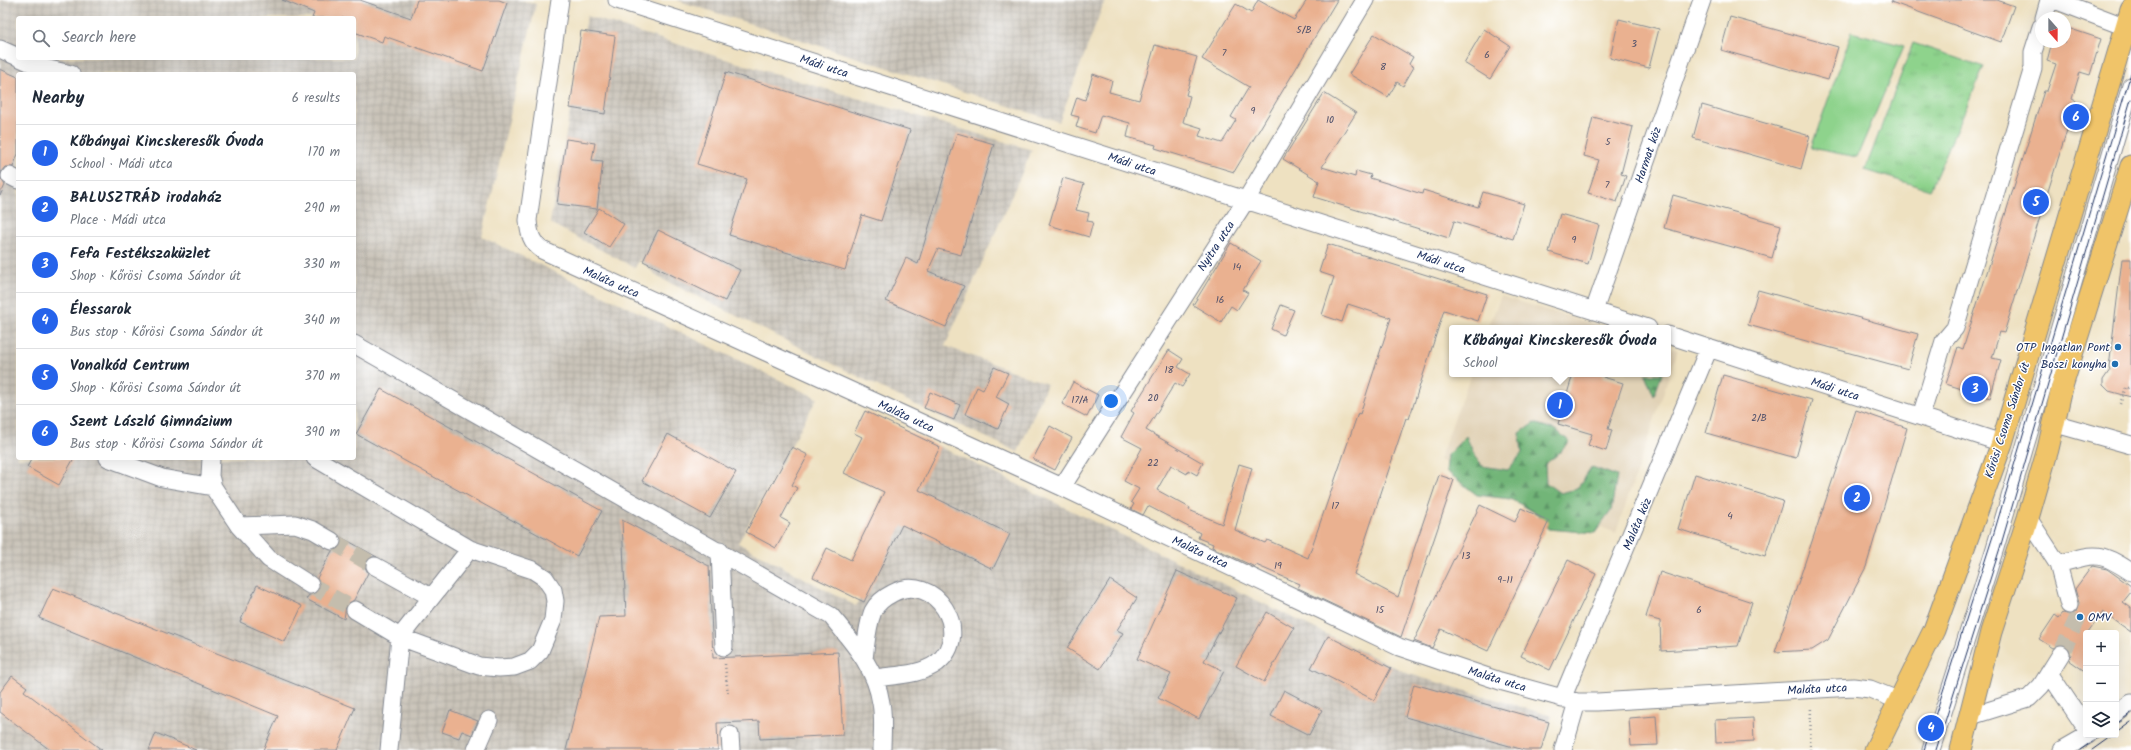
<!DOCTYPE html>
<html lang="en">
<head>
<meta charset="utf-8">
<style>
	:root { --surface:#fff; --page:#f6f6f7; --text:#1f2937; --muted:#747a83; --line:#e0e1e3; --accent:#2563eb }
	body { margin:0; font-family:Kalam,sans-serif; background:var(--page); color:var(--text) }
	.controls { position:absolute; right:12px; bottom:12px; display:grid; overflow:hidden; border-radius:4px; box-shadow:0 4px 16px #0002 }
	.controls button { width:36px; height:36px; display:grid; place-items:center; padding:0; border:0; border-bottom:1px solid var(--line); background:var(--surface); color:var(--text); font:20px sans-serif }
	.compass { position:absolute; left:2035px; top:12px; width:36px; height:36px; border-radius:50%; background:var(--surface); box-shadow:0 4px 16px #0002; rotate:159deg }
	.you { position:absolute; left:1111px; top:401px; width:14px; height:14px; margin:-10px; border:3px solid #fff; border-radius:50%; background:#1a73e8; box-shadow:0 0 0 6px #1a73e833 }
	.badge { display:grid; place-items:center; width:26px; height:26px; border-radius:50%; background:var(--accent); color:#fff; font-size:13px; font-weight:700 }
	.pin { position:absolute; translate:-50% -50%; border:2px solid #fff; box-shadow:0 1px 4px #0006 }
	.popup { position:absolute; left:1449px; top:325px; width:222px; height:52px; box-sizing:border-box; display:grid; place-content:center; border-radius:4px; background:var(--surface); filter:drop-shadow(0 1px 3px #0005); font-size:13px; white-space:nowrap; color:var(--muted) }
	.popup b { font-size:15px; color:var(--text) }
	.popup::after { content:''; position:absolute; left:50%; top:100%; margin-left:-8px; border:8px solid transparent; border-top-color:var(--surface) }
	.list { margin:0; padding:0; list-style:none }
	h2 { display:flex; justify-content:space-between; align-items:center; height:52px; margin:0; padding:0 16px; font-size:17px }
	h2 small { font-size:13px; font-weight:400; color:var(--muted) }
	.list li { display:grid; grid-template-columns:26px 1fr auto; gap:12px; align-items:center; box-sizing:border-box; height:56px; padding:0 16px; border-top:1px solid var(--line) }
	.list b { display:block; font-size:15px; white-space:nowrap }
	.list p { margin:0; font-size:13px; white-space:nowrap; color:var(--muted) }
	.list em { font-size:13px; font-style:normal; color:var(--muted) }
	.icon { flex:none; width:22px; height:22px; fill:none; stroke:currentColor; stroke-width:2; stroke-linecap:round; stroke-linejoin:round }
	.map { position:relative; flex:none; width:2131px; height:750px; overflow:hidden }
	.search { position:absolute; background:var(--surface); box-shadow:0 4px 16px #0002; left:16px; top:16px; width:340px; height:44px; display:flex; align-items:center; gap:10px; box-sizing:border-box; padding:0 14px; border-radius:4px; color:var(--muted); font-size:15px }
	.panel { position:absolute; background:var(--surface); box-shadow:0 4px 16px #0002; left:16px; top:72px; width:340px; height:388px; border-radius:4px }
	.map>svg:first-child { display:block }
</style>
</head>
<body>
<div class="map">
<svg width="2131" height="750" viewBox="0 0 2131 750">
	<defs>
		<pattern id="industrial-grid" width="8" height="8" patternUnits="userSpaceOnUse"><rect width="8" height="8" fill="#c9c3b8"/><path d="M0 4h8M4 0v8" fill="none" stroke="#aca8a1"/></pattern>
		<pattern id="forest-firs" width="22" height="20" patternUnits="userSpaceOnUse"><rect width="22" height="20" fill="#72b578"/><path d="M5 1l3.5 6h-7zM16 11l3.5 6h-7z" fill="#5d9466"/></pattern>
		<pattern id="park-tufts" width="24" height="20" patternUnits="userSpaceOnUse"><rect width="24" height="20" fill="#8ed38c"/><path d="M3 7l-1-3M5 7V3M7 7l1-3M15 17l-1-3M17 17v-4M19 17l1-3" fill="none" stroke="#7ab57b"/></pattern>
	</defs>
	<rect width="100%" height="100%" fill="#fff"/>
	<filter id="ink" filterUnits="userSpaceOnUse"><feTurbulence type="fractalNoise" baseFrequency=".025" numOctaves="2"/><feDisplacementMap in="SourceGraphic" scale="8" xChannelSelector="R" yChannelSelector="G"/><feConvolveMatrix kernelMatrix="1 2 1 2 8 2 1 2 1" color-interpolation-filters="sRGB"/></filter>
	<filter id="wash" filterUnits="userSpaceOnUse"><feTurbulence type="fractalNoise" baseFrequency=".012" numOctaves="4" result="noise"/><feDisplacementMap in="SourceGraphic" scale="16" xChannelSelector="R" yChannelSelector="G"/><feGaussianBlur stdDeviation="0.9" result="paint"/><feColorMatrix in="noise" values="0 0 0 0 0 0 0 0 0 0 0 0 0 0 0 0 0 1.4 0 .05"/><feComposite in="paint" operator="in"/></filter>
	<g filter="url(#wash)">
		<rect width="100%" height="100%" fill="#eee1c1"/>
		<path fill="#e1d2b6" d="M1501,296L1606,328H1488Z
			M1668,347L1678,350L1616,533L1439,460L1471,374H1668Z"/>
		<path fill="url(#industrial-grid)" fill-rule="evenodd" d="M0,0H521L536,4L482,237L817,398L738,543L856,606L936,445L1409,674L1552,716L1541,750H0ZM18,18H354V58H18ZM18,74H354V458H18Z
			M676,0H1105L1059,122Z
			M587,16L725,59L1032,150L945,346L1047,384L1018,452L918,406L658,277L639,259L635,268L550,223Z"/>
		<path fill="url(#forest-firs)" stroke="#46726b" d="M1645,374H1662L1654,396Z
			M1534,423L1556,430L1570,442L1557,455L1545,464L1546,483L1560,493L1577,489L1592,467L1617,476L1611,511L1595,533L1548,529L1539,515L1520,504L1510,499L1477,495L1446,471L1448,454L1466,436L1473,452L1482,466L1508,470L1522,453L1520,433Z"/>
		<path fill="url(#park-tufts)" stroke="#548175" d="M1913,43L1984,67L1930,190L1865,170Z"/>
		<path fill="#8ed38c" stroke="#548175" d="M1852,32L1904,46L1857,157L1811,148Z"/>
		<g id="blocks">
			<path fill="#eab190" d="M282,0H360L411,18L417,0H499L507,3L483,71L384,36L382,42L354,32V18H312L314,13Z
				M1258,0L1294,20L1307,0H1337L1234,172L1155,148L1156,145L1127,137L1130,123L1101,115L1095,133L1076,127L1079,117L1071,115L1077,97L1085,100L1093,74L1112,81L1109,92L1139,100L1155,45L1197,57L1186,95L1190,96L1183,122L1202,128L1199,136L1222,143L1236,120L1231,117L1249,87L1202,59L1236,4L1251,13Z
				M1892,0H1997L2014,6L2001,42L1891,2Z
				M1730,17L1838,47L1828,80L1721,50Z
				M1619,19L1659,29L1649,68L1610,58Z
				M2065,27L2101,39L2090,75L2080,72L2072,99L2076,101L2004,333L2000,332L1992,358L2001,360L1990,398L1946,384L1958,347L1963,349L2044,91H2047L2056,64L2047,61L2052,42H2065Z
				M1484,29L1510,46L1490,79L1464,63Z
				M581,31L615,36L605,114L570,108Z
				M1374,34L1413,57L1409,64L1414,67L1403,86L1397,82L1388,97L1349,74Z
				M0,69L18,77V154L13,167H5L1,172L0,177L5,185L0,196Z
				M726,72L910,130L881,221L862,215L845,270L729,235L747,179L697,164Z
				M1324,93L1356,113L1322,167L1355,177L1356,171L1371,175L1370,178L1422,194L1423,190L1478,207L1483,192L1524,204L1513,239L1454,221L1449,238L1314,197L1319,181L1283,159Z
				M1702,105L1810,136L1801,169L1693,138Z
				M1593,117L1633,127L1621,174L1626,176L1617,202L1588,193L1599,160L1584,156Z
				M957,133L994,144L961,255L938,249L928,271L964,286L946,327L886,301L906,258L918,264Z
				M566,139L595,143L592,160L603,161L597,209L557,204Z
				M1063,178L1084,184L1076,210L1089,213L1087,221L1093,222L1089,237L1049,225Z
				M1673,195L1781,225L1772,258L1664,228Z
				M599,208L624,224L609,247L584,232Z
				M1560,214L1599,225L1588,264L1549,252Z
				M658,230L740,270L725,301L643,261Z
				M1231,243L1261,261L1243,290L1248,293L1237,310L1231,306L1221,322L1193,305Z
				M1328,244L1487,294L1478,321L1444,310L1409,419L1406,418L1354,574L1398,597L1439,475L1454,480L1401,637L1298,588L1300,584L1256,565L1255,567L1212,547L1213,544L1198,538L1200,533L1148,506L1143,515L1131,509L1134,504L1131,502L1139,489L1124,481L1142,448L1121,437L1134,413L1131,411L1169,350L1183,359L1178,367L1190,374L1182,387L1175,383L1146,430L1203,463L1197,475L1188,470L1187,474L1171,465L1157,490L1190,508L1189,510L1222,524L1239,464L1252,468L1235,530L1265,543L1267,540L1308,558L1358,413L1360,414L1391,318L1348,304L1342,322L1322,315L1334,277L1319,272Z
				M2122,259H2131V397L2109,391L2103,385V380L2110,370L2109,367Z
				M1758,290L1918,334L1908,369L1748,325Z
				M1281,305L1294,310L1283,335L1271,329Z
				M994,367L1008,373L996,397L1009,404L998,429L965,414L977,387L983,390Z
				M1573,374H1604L1603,377L1623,383L1608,429L1612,430L1606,451L1588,445L1592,434L1558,424Z
				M1723,375L1812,400L1796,458L1706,433Z
				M1073,382L1098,395L1087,417L1062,404Z
				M381,389L602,511L577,556L356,434Z
				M930,392L960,405L954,420L924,408Z
				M1856,410L1907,428L1866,567L1828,640L1812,650L1775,652Z
				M865,411L940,447L919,490L1010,534L993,569L902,525L864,602L813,577L827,548L851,560L884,492L844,473L862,437L854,433Z
				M1050,426L1072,438L1055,470L1033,459Z
				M668,434L736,472L710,518L642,481Z
				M792,447L808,455L792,485L797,488L781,518L790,523L776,548L746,532Z
				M32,458H74L59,485L27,467Z
				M1695,474L1783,501L1765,556L1678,529Z
				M1480,505L1515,522L1521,508L1549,521L1488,651L1441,629L1432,648L1414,641Z
				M622,520L709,566L713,658L838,652L843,735L760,739L759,721L742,722L717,723L718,750H566L599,617L626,616Z
				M341,537L377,557H370L366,562L365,567L368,573L354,600L346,605L344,619L306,599L309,595L314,594L319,590L320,585L317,578L332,551L340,546Z
				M1568,560L1596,574L1550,670L1521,656Z
				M2092,566L2107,569L2131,586V592L2123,602L2131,608V632L2103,612L2088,633H2086V672L2069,660L2071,654L2067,646L2061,644L2053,648L2039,639L2055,615L2059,618L2063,613L2071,615L2076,612L2079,603L2075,589Z
				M1177,571L1237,598L1204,661L1224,671L1199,719L1158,698L1171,674L1137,659Z
				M1660,572L1752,602L1738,646L1661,651L1660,621L1646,617Z
				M1110,580L1137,598L1117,630L1123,633L1100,669L1067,648Z
				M257,585L302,606L285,642L240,622Z
				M53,588L355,708L337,750H263L278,716L39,618Z
				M1267,612L1294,628L1264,682L1236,666Z
				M1328,636L1391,668L1374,700L1311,668Z
				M12,676L27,687L24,691L102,750H50L0,712V692Z
				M1414,684L1549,722L1541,750H1524L1405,717Z
				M1284,690L1322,710L1309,735L1271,716Z
				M450,710L478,721L472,735L462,731L459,738L442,732Z
				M1656,716L1658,745L1631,746L1629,718Z
				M1753,718L1754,741L1716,743L1715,720Z
				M156,733L196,750H149Z"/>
		</g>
	</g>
	<g filter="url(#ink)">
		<use href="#blocks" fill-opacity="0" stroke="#848890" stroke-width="1"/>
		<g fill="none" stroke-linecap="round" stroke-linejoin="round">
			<path stroke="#c4bdad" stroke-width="17" stroke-dasharray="17 8" stroke-linecap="butt" d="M332,541L375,566
				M310,585L355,610
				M2061,654L2079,615L2069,605"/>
			<defs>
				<path id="minor" d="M560,0L528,220C529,233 531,242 542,250L1062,487L1399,647L1500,681L1577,702H1597L1853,687L1870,689L1900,701
					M617,0L1648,328
					M2055,0L2131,29
					M2044,18L2049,0
					M0,49L18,57
					M20,58L40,67L71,74
					M10,176L18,180
					M1594,311L1702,0
					M1668,335L2002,443
					M354,344L831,616C853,643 876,668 881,703C884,718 882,735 882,750
					M1921,416L1944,341L1955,328L2033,68V52L2041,27
					M2053,423L2131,445
					M108,458L162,478L213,487
					M211,458L210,476L213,487L239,526L269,559L310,585
					M315,458L470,549L533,570L545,578L553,590L555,601L553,620L540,651L530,661L514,667L499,668L479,666L400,637L355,610
					M1062,487L1246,200L1365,0
					M2028,518L2058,564L2069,605
					M239,526L295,524L313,530L332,541
					M720,551L724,647
					M2058,564C2094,554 2099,550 2131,572
					M375,566L431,597
					M864,659C866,643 867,626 873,611C877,603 885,597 893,593C935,571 974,633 937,663C921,675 895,675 876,678
					M2049,673L2086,728
					M1562,699L1709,348
					M2116,714L2131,703
					M1968,717L2029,698L2041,686L2061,654
					M730,735L731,750
					M389,750L400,637L470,549
					M476,750L489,720
					M1563,750L1577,702
					M1931,750L1995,548L2131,86
					M2062,750L2088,735"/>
				<path id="major" d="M1875,750L1934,630L2002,443L2131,10
					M1961,750L1991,632L2028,518L2048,449L2063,383L2131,166"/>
			</defs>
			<use href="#minor" stroke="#848890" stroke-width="19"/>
			<use href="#major" stroke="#848890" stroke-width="23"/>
			<path stroke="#848890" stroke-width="2.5" stroke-dasharray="1 3" stroke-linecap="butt" d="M2120,404L2126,387L2131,389
				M725,664L728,695
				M1810,750L1811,706"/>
			<use href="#minor" stroke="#fff" stroke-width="17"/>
			<use href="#major" stroke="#f0c469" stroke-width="21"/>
			<path stroke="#1b2f5e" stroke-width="1" d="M2116,724L2131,713
				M2116,733L2131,722
				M1924,750L1993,536L2131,73
				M1936,750L2000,548L2131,99
				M2080,750L2101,735
				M2092,750L2113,735"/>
		</g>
	</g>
	<g fill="#1f6fb2" stroke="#fff" stroke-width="1.5">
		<circle cx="2118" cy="347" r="4"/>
		<circle cx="2115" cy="364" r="4"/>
		<circle cx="2080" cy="617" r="4"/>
	</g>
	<g text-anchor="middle" stroke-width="3" stroke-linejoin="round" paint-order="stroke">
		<g font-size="10" fill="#4f506a">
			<text x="1304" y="33">5/B</text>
			<text x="1634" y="47">3</text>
			<text x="1224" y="56">7</text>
			<text x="1487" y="58">6</text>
			<text x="1383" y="70">8</text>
			<text x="1253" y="114">9</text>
			<text x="1330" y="123">10</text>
			<text x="1608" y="145">5</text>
			<text x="1607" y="188">7</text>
			<text x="1574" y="243">9</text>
			<text x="1237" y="270">14</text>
			<text x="1220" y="303">16</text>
			<text x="1169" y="373">18</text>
			<text x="1153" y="401">20</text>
			<text x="1080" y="403">17/A</text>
			<text x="1759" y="421">2/B</text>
			<text x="1153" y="466">22</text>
			<text x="1335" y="509">17</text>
			<text x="1730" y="519">4</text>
			<text x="1466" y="559">13</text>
			<text x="1278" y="569">19</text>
			<text x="1505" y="583">9-11</text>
			<text x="1380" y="613">15</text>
			<text x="1699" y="613">6</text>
		</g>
		<g font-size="12" fill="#1b2f5e" stroke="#fff">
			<text transform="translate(824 66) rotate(18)" y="4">Mádi utca</text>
			<text transform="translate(1648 155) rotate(-71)" y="4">Harmat köz</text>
			<text transform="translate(1132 164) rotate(18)" y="4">Mádi utca</text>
			<text transform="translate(1216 246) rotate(-57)" y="4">Nyitra utca</text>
			<text transform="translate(1441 262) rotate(18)" y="4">Mádi utca</text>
			<text transform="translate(611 282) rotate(24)" y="4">Maláta utca</text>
			<text transform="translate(1835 389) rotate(18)" y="4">Mádi utca</text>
			<text transform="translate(906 416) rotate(25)" y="4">Maláta utca</text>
			<text transform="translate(2007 420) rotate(-72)" y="4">Kőrösi Csoma Sándor út</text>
			<text transform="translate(1637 524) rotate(-67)" y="4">Maláta köz</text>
			<text transform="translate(1200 552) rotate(25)" y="4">Maláta utca</text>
			<text transform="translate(1497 679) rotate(17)" y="4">Maláta utca</text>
			<text transform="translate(1817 689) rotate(-3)" y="4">Maláta utca</text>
		</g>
		<g font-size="12" fill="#1b2f5e" stroke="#fff" text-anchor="end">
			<text x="2110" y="351">OTP Ingatlan Pont</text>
			<text x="2107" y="368">Boszi konyha</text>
			<text x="2088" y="621" text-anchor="start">OMV</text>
		</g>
	</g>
</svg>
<div class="controls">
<button>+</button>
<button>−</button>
<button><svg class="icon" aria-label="layers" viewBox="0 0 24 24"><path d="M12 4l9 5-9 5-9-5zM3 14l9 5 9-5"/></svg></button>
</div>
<svg class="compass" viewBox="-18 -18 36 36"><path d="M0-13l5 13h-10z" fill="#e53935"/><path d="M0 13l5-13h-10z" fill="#747a83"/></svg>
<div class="you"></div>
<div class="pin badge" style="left:1560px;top:405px">1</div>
<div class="popup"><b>Kőbányai Kincskeresők Óvoda</b>School</div>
<div class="pin badge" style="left:1857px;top:498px">2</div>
<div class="pin badge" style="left:1975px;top:389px">3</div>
<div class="pin badge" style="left:1931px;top:728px">4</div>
<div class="pin badge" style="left:2036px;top:202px">5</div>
<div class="pin badge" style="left:2076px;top:117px">6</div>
<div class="search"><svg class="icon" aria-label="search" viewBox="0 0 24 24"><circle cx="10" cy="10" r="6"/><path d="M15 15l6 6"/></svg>Search here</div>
<section class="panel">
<h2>Nearby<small>6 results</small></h2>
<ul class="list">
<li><span class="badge">1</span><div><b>Kőbányai Kincskeresők Óvoda</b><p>School · Mádi utca</p></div><em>170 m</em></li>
<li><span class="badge">2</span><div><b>BALUSZTRÁD irodaház</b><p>Place · Mádi utca</p></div><em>290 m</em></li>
<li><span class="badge">3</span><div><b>Fefa Festékszaküzlet</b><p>Shop · Kőrösi Csoma Sándor út</p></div><em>330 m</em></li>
<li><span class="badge">4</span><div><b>Élessarok</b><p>Bus stop · Kőrösi Csoma Sándor út</p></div><em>340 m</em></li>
<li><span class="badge">5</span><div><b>Vonalkód Centrum</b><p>Shop · Kőrösi Csoma Sándor út</p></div><em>370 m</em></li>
<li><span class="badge">6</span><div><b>Szent László Gimnázium</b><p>Bus stop · Kőrösi Csoma Sándor út</p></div><em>390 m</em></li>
</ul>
</section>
</div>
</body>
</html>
